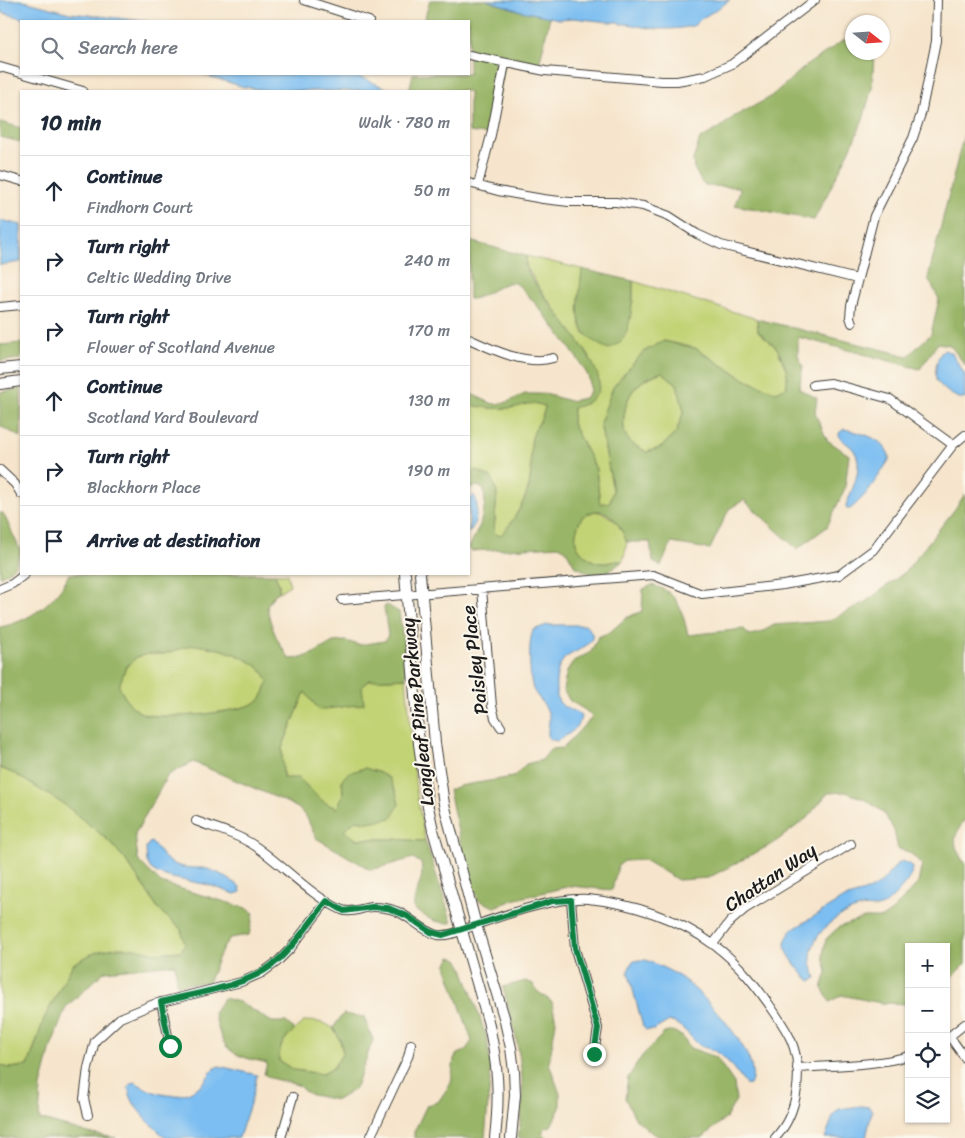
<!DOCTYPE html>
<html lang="en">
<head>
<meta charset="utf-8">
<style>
	:root { --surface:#fff; --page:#f6f6f7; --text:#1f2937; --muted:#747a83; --line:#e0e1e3 }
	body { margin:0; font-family:Sriracha,sans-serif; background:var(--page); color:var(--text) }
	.controls { position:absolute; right:15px; bottom:15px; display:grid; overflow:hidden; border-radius:0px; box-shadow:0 1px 4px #0004 }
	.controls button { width:45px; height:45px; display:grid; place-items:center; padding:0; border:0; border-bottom:1px solid var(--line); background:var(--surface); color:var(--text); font:25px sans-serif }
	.compass { position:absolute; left:845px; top:15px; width:45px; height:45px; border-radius:50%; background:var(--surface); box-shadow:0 1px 4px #0004; rotate:107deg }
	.stop { position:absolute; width:15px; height:15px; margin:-11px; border:4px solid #0b8043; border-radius:50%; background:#fff }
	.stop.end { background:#0b8043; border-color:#fff; box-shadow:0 1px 5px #0008 }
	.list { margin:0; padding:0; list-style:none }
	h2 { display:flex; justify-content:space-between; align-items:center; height:65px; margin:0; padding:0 20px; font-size:21px }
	h2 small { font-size:16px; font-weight:400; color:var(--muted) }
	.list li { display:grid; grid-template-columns:32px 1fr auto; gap:15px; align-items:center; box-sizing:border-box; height:70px; padding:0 20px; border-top:1px solid var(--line) }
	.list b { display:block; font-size:19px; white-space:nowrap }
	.list p { margin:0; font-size:16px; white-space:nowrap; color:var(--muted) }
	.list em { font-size:16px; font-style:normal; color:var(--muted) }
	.icon { flex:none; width:28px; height:28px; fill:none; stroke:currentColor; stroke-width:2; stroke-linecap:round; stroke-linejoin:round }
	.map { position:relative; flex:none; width:965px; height:1138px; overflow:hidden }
	.search { position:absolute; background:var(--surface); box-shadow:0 1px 4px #0004; left:20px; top:20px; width:450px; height:55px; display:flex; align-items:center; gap:12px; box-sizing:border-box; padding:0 18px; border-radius:0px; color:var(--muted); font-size:19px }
	.panel { position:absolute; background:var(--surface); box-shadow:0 1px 4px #0004; left:20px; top:90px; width:450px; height:485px; border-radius:0px }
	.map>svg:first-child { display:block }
</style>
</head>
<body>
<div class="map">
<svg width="965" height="1138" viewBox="0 0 965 1138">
	<rect width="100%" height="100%" fill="#fbf7ec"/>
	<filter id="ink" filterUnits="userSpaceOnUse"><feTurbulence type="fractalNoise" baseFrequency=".02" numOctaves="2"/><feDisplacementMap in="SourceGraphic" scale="10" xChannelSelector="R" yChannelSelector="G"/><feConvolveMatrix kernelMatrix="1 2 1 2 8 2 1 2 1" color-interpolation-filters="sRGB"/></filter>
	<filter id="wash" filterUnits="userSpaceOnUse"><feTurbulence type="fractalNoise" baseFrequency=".0096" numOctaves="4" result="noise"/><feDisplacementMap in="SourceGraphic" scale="20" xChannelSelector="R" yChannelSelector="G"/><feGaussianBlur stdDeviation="1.12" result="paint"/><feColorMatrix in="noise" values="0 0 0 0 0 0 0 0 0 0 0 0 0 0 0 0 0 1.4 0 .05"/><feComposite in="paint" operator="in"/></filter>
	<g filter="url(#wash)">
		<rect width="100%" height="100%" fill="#f6e5cc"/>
		<path fill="#c2d376" stroke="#6f7849" d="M526,256L582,269L579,320L584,334L633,302V281L757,319L758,331L777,348L787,371V388L776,392L746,380L695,348L664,341L643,352L600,423L613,490L610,502L600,504L596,469L572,423L573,408L587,403L598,392L590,357L538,286L526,266Z
			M662,372L677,384L684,411L676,433L660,448L646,452C641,448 633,445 629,441C624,434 623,425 624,418C626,392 638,381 662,372Z
			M532,402L545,406C544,418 535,426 532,438C529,451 532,467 530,481C528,497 512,524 501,535H497L494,532L497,493L476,470L469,474V404C493,411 508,409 532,402Z
			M595,511C610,514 623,525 626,541C628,546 624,555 623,561C615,560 607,564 600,563C591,562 579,552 576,543C574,535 578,524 582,517Z
			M275,574H287L290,585L279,592V585Z
			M192,645C216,646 258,657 268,680C266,687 264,697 258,701C244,713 161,720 144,714C132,710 123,696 119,686L126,667L137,657L148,654H164Z
			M406,678L416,789L425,840L421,841L394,839H356L343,831L355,820L368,822L365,768L356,771L342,780L343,794L338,808L327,805L316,797L306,785L283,778L282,748L305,692L362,686L369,680Z
			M0,768L15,774L65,805L109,841L125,859L160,911L181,929L185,944L181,951L156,953L133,948L73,964L44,1019L28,1066L9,1068L0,1065Z
			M305,1021C332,1022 337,1027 343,1053L333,1068L323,1074L294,1070L279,1061C278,1042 291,1032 305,1021Z"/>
		<path fill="#99b567" stroke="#5a6842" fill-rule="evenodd" d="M430,0H486L521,11L550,16L538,70L505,64L491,135L469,132V91H409L413,74H469V21H424Z
			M852,37V52L873,53L874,56L872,87L863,120L849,152L814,220L735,205L740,190L739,187L707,186L702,183L694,168L693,160L700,139L718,129L735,116L769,98L807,65L844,40Z
			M0,122L21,128V142L0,137Z
			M965,130V365L950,345L938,343L920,369L798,337V356L803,366L799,389L817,398L815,413L827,440L849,455L845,488L827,527L797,549L744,500L729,509L710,549L671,543L661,566L653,562L650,542H627C621,529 613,511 597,511C592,511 586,515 582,517C578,524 574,535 576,543C579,552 591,562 600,563C607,564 615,560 623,561L608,572L593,575L575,566L566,550L559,546L471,551L469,548L480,525L485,504L484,490L478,486L469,488V474L476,470L492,478L497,493L494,532L497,535H501C512,524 528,497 530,481C532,467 529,452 532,438C535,426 544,419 545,406C527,400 525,407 509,408C495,409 483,408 469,404V393L493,404L505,403L525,394H545L570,401L585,398L590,391C590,386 590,381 588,376C582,362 526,288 515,283C504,279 482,300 469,299V241L526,256C526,259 525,264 526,267C537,297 609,363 598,391C594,401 582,405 573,408L572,423L596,469L600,504L610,502L613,490L600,423L613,387L643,352L664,341L695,348L746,380L776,392L787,387V371L777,348L758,331L757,319L908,356L931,334L939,299L928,278ZM662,372L677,384L684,411L676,433L660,448L646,452C641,448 633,445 629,441C624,434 623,425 624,418C626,392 638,380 662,372Z
			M582,269L633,281C633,297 632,333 619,343C616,345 612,347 609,349C568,334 579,305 582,269Z
			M21,343V359L0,361V345Z
			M21,389V437L0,426V392Z
			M965,494V819C953,837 952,843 963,861L965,862V964L946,982V947H909V1004L881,1003L841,995L830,1002L822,988L827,972L823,955L826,939L839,927L864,918H882L893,910L918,883L922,864L909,852L898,849L894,830L883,812L866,800L846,792L828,793L807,818L774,843L708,878L678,880L644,860L624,861L618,866L612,890L571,886L516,899L495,907L478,900L462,850L449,790L459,786L513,777L526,764L542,760L551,749L563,748L592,717L585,710L570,701L563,690C568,665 567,664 591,652L598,637L610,632L626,618L642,611L643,589L652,585C679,592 682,611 688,635L744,629L749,635L760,633L774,625L829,621L867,601L905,572L955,509Z
			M0,513H3L5,517L21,552C17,563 12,572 0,576Z
			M69,574H275L279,585V592L274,595L267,606C270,626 278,644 290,659L302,658L314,653L333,642L346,641L359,645L385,641L388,635L384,607L387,605L399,612L406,661V678L369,680L362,686L364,704L319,710L305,692L282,748L283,778H299C311,790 320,803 337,808L343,794L342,780L348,773L365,768L378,772L389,778L396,792L399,804L392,818L368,822L355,820L344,831L356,839H394L421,841L425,840L452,923C434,923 429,919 414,909C412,891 426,882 421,863L413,858L371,870L316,838L307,818L298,808L284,801L193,762L168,775L135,834L138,860L161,883L246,908L254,913L249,935L230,938C219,951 216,967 208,982L177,985L175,964L105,971L66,1007L51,1047L41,1087L39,1119L92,1134L116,1138H0V1065L9,1068L28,1066L44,1019L73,964L95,952L113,948H133L156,953L181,951L185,944L181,929L160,911L125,859L109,841L65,805L15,774L0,768V627C29,622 57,601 69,574ZM192,645C215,646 259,657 268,681C266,687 264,697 258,701C244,713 161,720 144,714C132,710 123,696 119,686L126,667L137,657L148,654H164Z
			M451,957L458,959L463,968L487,1039L491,1069L485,1138H414V1132L425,1109L427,1105L438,1102L451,1083L454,1059L456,1055L465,1051L472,1041L446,965Z
			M526,981L533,984L537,991L552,1002L556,1022L549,1063L560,1094V1108L551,1126L545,1128L542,1133L547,1138H518C521,1118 523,1099 522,1079C520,1048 511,1017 503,987Z
			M224,998L239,1002L272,1022H286L295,1030C284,1038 278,1047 279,1061L294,1070L323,1074L333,1068L343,1053L340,1039L333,1028L343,1014L364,1017L373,1040L355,1089L337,1100L312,1095L304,1091L298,1085L270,1078L264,1074L267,1063C256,1060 238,1058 229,1049C220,1041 217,1024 214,1012Z
			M673,1031L683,1037L690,1048L716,1057L734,1083L736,1100L726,1118L702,1138H664L653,1134L635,1118L625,1098L628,1078L642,1056L664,1033Z"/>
		<path fill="#7bbef1" stroke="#4c6d86" d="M0,0H20L70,13L147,21H32L0,12Z
			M486,0H730C721,7 710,13 701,19C698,21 696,25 692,26C679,29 663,30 650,28C640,27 629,23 620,24L619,22H609L573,18L559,19L521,11Z
			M201,74H353L388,89L389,91H270L244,87Z
			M0,220L21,225V262L0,265Z
			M944,350L952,353L965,375V399C953,398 943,389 936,380C935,371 936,356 944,350Z
			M844,429C861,433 882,437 889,455V460C878,477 866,497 850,509H847L846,506C852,488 867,463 851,447C846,442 839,440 839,433Z
			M474,495C480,505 476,524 469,533V500Z
			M547,625H585C607,643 573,650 564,659C558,666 556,676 556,685C556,691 556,699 561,704C566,710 576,710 581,716C580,729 567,735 557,741L549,739C546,731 550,724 549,716C547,705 537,698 533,689C529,677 528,642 533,630Z
			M151,842C158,849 162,857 170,862C180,868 191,868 201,868C213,868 231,880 240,887L241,892L235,894L209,885L172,878L159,874L151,869L147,862L146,849L148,844Z
			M903,861L912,866L911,875C906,884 891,901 883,906C876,910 868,906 860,908C839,913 813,931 811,956C810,964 814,970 816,978L814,980L810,981C803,975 785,954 785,944C785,939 789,935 792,930L842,899L870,890L881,883L898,863Z
			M639,960H646C657,965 670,970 680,977C701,991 766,1058 750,1085H746C737,1074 729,1060 717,1052C712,1048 705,1049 699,1045C688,1035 683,1025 669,1021L654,1030H646L643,1027L628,971L632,962Z
			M219,1066L257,1075C254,1096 245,1117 239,1138H166C150,1123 133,1110 128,1088L130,1084L135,1082C156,1096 182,1103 203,1083C209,1077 211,1069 219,1066Z
			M861,1106L869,1107L872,1111L866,1138H825L834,1114L839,1109Z"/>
	</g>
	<g filter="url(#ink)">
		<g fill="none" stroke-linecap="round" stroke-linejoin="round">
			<defs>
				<path id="minor" d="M304,0L369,21
					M469,55L545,71L662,81H677L705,76L732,64L815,0
					M0,67L21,73
					M24,74L83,91
					M0,175L21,181
					M469,183L498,191L543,199L569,202H616L643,206L669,216L697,234L721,245L857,279
					M478,185L491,135L505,64
					M0,307L21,305
					M852,323L850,317L851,306L874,216L913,138L921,114L936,41L937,0
					M469,339C493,350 527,366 553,358
					M813,385L831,383L890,399L953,445
					M0,470L15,484L21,494
					M0,589L12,584L25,574
					M482,589L492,706L495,718L501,727
					M342,600L653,575L702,594L783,585L839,575L873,550L953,445L965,435
					M196,821C216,829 238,834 255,846C283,865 311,896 342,910C352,914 363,907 373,907C381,907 389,908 396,911C411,917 422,931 438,935C450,937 464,929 476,925C507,914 555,897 588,899C631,903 679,919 714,945C739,963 758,988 775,1013C781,1022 787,1031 791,1040C804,1071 798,1114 775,1138
					M571,900L575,949L598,1028L594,1054
					M713,944L730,922L745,909L851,844
					M161,1002L170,1046
					M950,1037L965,1058
					M946,1039L965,1024
					M797,1068C834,1065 873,1066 909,1056
					M88,1115L84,1099L88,1068L95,1041L120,1018L154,1004L241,982L262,973L277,962L290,949L327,901
					M281,1138L293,1097
					M370,1138L408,1057L411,1044"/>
				<path id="major" d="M0,369L21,367
					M0,384L21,381
					M405,574L419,744L428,807L433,830L488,1021C498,1065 500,1093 495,1138
					M420,574L435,743L444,804L476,925L504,1017L511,1048L514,1071L515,1095L511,1138"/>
			</defs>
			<use href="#minor" stroke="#3d3a36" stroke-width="10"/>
			<use href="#major" stroke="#3d3a36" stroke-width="12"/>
			<use href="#minor" stroke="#fff" stroke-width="8"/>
			<use href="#major" stroke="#fff" stroke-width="10"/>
		</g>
	</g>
	<g fill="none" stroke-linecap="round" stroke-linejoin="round" filter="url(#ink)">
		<path stroke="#0b8043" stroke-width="6" d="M170,1046L161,1002C196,993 250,986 277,961C296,944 311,921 327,901L344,911L372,907L388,908L407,916L431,932L443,935L553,901L571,900L575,948L598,1028L594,1054"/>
	</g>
	<g text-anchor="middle" stroke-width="4" stroke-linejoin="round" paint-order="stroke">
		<g font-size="19" fill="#1c1c1c" stroke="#fbf7ec">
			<text transform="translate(474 660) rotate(-97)" y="7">Paisley Place</text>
			<text transform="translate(417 712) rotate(-96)" y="7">Longleaf Pine Parkway</text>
			<text transform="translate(770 877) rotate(-34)" y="7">Chattan Way</text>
		</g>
	</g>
</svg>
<div class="controls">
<button>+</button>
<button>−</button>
<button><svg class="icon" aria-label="locate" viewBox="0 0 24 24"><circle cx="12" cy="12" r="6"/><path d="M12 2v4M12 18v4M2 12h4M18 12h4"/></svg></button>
<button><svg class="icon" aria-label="layers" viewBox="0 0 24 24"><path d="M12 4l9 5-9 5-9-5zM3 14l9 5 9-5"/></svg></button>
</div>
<svg class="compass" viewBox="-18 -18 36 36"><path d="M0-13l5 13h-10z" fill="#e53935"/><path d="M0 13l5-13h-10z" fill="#747a83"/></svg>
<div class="stop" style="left:170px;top:1046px"></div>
<div class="stop end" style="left:594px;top:1054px"></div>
<div class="search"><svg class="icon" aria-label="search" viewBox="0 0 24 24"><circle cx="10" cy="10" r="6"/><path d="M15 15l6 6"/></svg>Search here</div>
<section class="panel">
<h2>10 min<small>Walk · 780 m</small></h2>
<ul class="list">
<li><svg class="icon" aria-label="ahead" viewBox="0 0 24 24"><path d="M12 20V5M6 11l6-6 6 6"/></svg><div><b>Continue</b><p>Findhorn Court</p></div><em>50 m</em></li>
<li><svg class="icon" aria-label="right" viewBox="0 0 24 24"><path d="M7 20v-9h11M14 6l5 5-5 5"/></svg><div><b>Turn right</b><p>Celtic Wedding Drive</p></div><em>240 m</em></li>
<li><svg class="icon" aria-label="right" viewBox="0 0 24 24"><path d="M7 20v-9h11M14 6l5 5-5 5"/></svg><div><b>Turn right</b><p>Flower of Scotland Avenue</p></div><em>170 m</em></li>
<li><svg class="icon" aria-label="ahead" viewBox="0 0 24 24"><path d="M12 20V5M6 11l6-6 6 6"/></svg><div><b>Continue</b><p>Scotland Yard Boulevard</p></div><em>130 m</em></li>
<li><svg class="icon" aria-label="right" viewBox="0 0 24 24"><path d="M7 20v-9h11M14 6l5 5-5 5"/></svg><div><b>Turn right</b><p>Blackhorn Place</p></div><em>190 m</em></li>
<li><svg class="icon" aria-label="arrive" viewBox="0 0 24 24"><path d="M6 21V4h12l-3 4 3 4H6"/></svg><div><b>Arrive at destination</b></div></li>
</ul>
</section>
</div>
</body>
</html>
